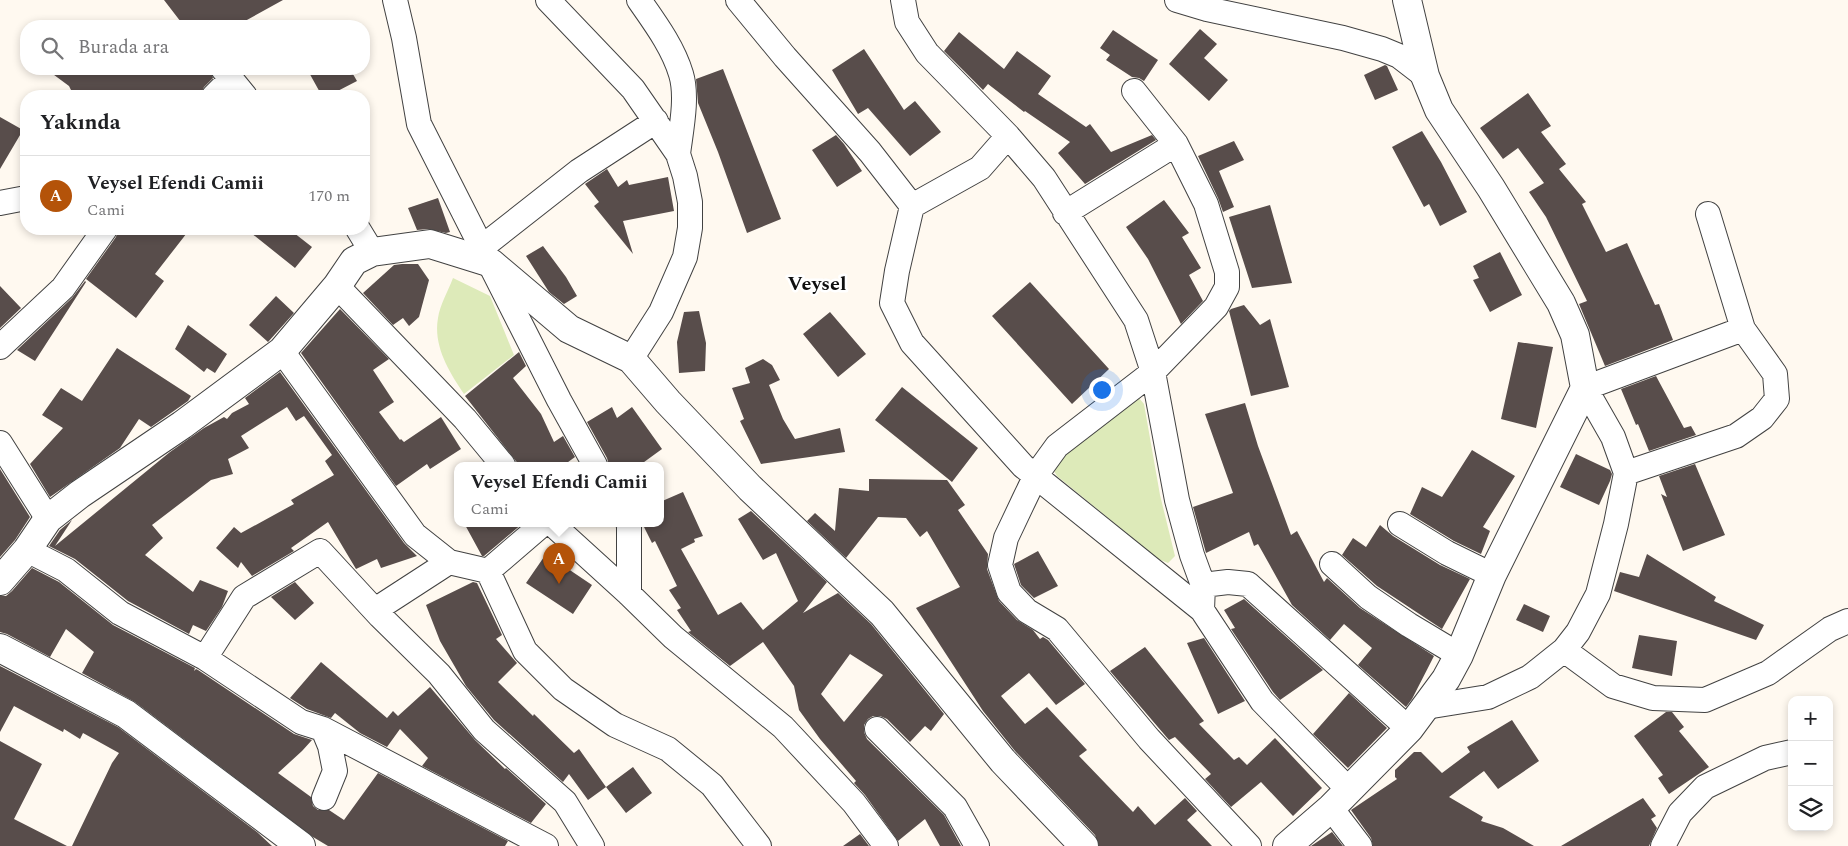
<!DOCTYPE html>
<html lang="tr">
<head>
<meta charset="utf-8">
<style>
	:root { --surface:#fff; --page:#f6f6f6; --text:#202124; --muted:#757577; --line:#e0e0e0; --accent:#b45309 }
	body { margin:0; font-family:Spectral,serif; background:var(--page); color:var(--text) }
	.controls { position:absolute; right:15px; bottom:15px; display:grid; overflow:hidden; border-radius:10px; box-shadow:0 2px 8px #0003 }
	.controls button { width:45px; height:45px; display:grid; place-items:center; padding:0; border:0; border-bottom:1px solid var(--line); background:var(--surface); color:var(--text); font:25px sans-serif }
	.you { position:absolute; left:1101px; top:389px; width:18px; height:18px; margin:-12px; border:4px solid #fff; border-radius:50%; background:#1a73e8; box-shadow:0 0 0 8px #1a73e833 }
	.badge { display:grid; place-items:center; width:32px; height:32px; border-radius:50%; background:var(--accent); color:#fff; font-size:16px; font-weight:700 }
	.pin { position:absolute; translate:-50% -41px; filter:drop-shadow(0 1px 2px #0008) }
	.pin::after { content:''; position:absolute; top:26px; width:18px; height:15px; background:inherit; clip-path:polygon(0 0,100% 0,50% 100%) }
	.popup { position:absolute; left:454px; top:462px; width:210px; height:65px; box-sizing:border-box; display:grid; place-content:center; border-radius:10px; background:var(--surface); filter:drop-shadow(0 1px 4px #0005); font-size:16px; white-space:nowrap; color:var(--muted) }
	.popup b { font-size:19px; color:var(--text) }
	.popup::after { content:''; position:absolute; left:50%; top:100%; margin-left:-10px; border:10px solid transparent; border-top-color:var(--surface) }
	.list { margin:0; padding:0; list-style:none }
	h2 { display:flex; justify-content:space-between; align-items:center; height:65px; margin:0; padding:0 20px; font-size:21px }
	h2 small { font-size:16px; font-weight:400; color:var(--muted) }
	.list li { display:grid; grid-template-columns:32px 1fr auto; gap:15px; align-items:center; box-sizing:border-box; height:80px; padding:0 20px; border-top:1px solid var(--line) }
	.list b { display:block; font-size:19px; white-space:nowrap }
	.list p { margin:0; font-size:16px; white-space:nowrap; color:var(--muted) }
	.list em { font-size:16px; font-style:normal; color:var(--muted) }
	.icon { flex:none; width:28px; height:28px; fill:none; stroke:currentColor; stroke-width:2; stroke-linecap:round; stroke-linejoin:round }
	.map { position:relative; flex:none; width:1848px; height:846px; overflow:hidden }
	.search { position:absolute; background:var(--surface); box-shadow:0 2px 8px #0003; left:20px; top:20px; width:350px; height:55px; display:flex; align-items:center; gap:12px; box-sizing:border-box; padding:0 18px; border-radius:20px; color:var(--muted); font-size:19px }
	.panel { position:absolute; background:var(--surface); box-shadow:0 2px 8px #0003; left:20px; top:90px; width:350px; height:145px; border-radius:20px }
	.map>svg:first-child { display:block }
</style>
</head>
<body>
<div class="map">
<svg width="1848" height="846" viewBox="0 0 1848 846">
	<rect width="100%" height="100%" fill="#fff9f0"/>
	<path fill="#ddeab9" d="M453,278L490,296L514,355L464,394C449,372 433,346 438,318C440,305 448,291 453,278Z
		M1135,397L1139,398L1144,404L1160,495L1175,556L1168,563L1158,559L1057,476L1051,466L1055,458Z"/>
	<path fill="#584d4b" fill-rule="evenodd" d="M164,0H283L236,26H184Z
		M1200,29L1217,44L1204,58L1228,80L1209,101L1169,64Z
		M1113,30L1158,60L1144,81L1139,78L1132,77L1106,60L1110,55L1100,48Z
		M959,32L1004,69L1017,51L1051,76L1038,94L1086,127L1090,124L1111,152L1152,135L1156,140L1085,184L1058,153L1070,142L1025,111L1024,112L988,84L983,90L944,51Z
		M864,49L904,110L915,101L941,132L910,156L868,108L858,114L832,70Z
		M1385,65L1387,66L1398,90L1375,100L1364,75Z
		M46,69H78L85,73L90,69H210L213,78L204,87L200,96H74L69,86Z
		M307,69H350L357,81L328,96H322Z
		M723,69L781,219L747,233L718,152L698,103L696,79Z
		M1528,93L1551,126L1541,132L1566,164L1559,169L1586,202L1582,204L1606,252L1627,243L1655,305L1659,304L1673,340L1605,366L1579,304L1587,301L1546,217L1529,192L1544,183L1518,148L1503,159L1480,128Z
		M0,117L23,130L0,169Z
		M1422,131L1441,162L1467,212L1440,226L1429,204L1424,207L1392,147Z
		M836,135L844,144L862,171L837,187L812,150Z
		M1234,141L1244,160L1219,171L1234,207L1223,212L1218,198L1198,156Z
		M607,169L618,187L627,180L629,185L668,177L674,211L623,221L633,254L594,206L599,202L585,184Z
		M438,198L450,232L446,233L428,229L417,230L408,208Z
		M1164,200L1189,233L1182,237L1201,268L1189,275L1203,301L1181,324L1148,259L1126,227Z
		M1270,205L1292,283L1252,288L1229,217Z
		M118,229H190L155,274L164,281L136,318L86,279L116,237Z
		M246,229H289L312,247L295,268Z
		M543,246L566,277L577,296L564,304L549,292L526,256Z
		M1500,252L1522,295L1490,312L1473,280L1479,278L1473,266Z
		M402,264H418L429,280L419,317L409,326L403,318L393,325L363,293L394,265Z
		M85,281L86,282L35,361L17,350L72,298Z
		M1030,282L1109,369L1072,404L992,316Z
		M0,286L21,308L0,328Z
		M276,296L294,313L268,342L249,325Z
		M1244,305L1260,325L1270,319L1289,387L1251,396L1229,311L1231,309Z
		M340,309L389,359L373,370L394,402L379,412L400,440L401,439L404,442L441,417L461,449L430,469L427,464L396,486L301,353Z
		M699,311L706,343L705,371L679,373L677,342L684,312Z
		M830,312L866,354L838,377L803,334Z
		M188,325L227,354L215,373L207,368L204,372L175,349Z
		M1518,342L1553,347L1536,428L1501,419Z
		M117,348L191,396L188,401L151,427L139,419L120,448L50,497L30,464L63,428L42,415L61,388L82,401Z
		M519,352L526,366L513,378L541,414L554,442L563,436L575,457L564,465H519L465,396Z
		M763,359L772,365L780,380L769,385L783,419L795,439L840,428L845,452L761,464L740,421L744,419L732,388L750,383L745,368Z
		M280,372L404,543L417,556L381,568L377,559L356,569L328,522L291,548L294,551L252,576L241,562L238,568L216,548L234,527L241,533L294,504L291,500L334,475L325,461L332,455L304,416L296,421L287,407L241,436L249,448L228,459L233,474L211,480L152,525L163,538L145,555L193,592L200,580L228,591L222,607L206,631L193,625L189,634L128,601L75,559L49,546L60,530L72,520L55,546L170,452L204,428L224,417L227,419L232,413L249,404L245,398Z
		M1656,376L1684,428L1691,426L1696,435L1649,451L1638,424L1636,425L1621,389Z
		M902,387L978,448L952,482L875,420Z
		M1245,403L1258,446L1291,535L1297,531L1324,582L1327,578L1360,608L1434,656L1412,699L1406,707L1358,665L1372,648L1344,624L1330,640L1292,605L1258,544L1254,546L1249,532L1206,553L1193,507L1233,493L1205,414Z
		M612,407L617,418L632,407L662,449L640,465H609L607,458L587,422Z
		M1472,450L1515,476L1483,527L1490,531L1481,554L1454,541L1410,514L1422,487L1442,497Z
		M1576,454L1610,470L1612,474L1610,481L1599,505L1560,487Z
		M1695,464L1725,535L1683,551L1661,494L1667,497L1659,476Z
		M0,469L30,517L15,540L0,557Z
		M869,479L947,480L965,505L958,510L988,554L987,569L999,601L1017,620L1033,630L1040,639L1043,637L1048,640L1085,684L1056,705L1029,673L1001,696L1025,724L1047,707L1087,750L1079,756L1133,812L1138,806L1155,825L1185,798L1197,811L1187,820L1212,846H1099L1095,835L1015,751L983,711L916,608L960,587L927,531L920,537L906,518L878,517L846,558L807,521L815,513L835,531L839,488L869,491Z
		M683,492L703,536L694,539L695,542L681,549L718,615L741,602L763,630L798,601L776,553L763,560L738,519L751,511L827,582L803,613L838,593L871,624L944,714L931,731L925,726L910,742L887,719L880,716H873L868,719L864,725V732L867,739L944,815L961,846H940L925,819L898,841L865,795L854,783L856,781L820,739L799,710L794,686L763,642L730,666L688,632L691,631L677,610L681,608L669,590L677,586L655,541L652,543L642,523H660V502ZM850,654L883,675L844,722L821,694Z
		M464,523H523L484,556H482Z
		M1380,525L1393,536L1440,565L1470,579L1442,629L1377,586L1342,555L1353,538L1366,547Z
		M1038,551L1058,586L1034,598L1021,585L1014,564Z
		M546,554L592,585L573,614L526,583Z
		M1647,554L1716,597L1714,601L1764,625L1756,640L1614,591L1620,572L1639,577Z
		M32,568L59,582L113,625L195,668L194,671L196,669L198,670L294,734L312,740L302,751L278,773L311,797L313,806L318,810H329L344,820L378,773L508,841L505,846H328L313,837L135,702L82,673L94,652L66,629L50,657L7,634L0,632V596H6L12,591Z
		M295,582L314,603L295,620L271,597Z
		M473,582L477,583L502,635L496,639L517,663L498,682L533,716L534,714L574,753L579,749L606,787L588,800L569,774L563,782L494,720L466,686L440,641L426,605Z
		M1244,599L1323,670L1280,700L1273,692L1231,629L1235,628L1224,610Z
		M1524,604L1550,616L1543,632L1516,620Z
		M1639,635L1677,641L1672,676L1632,668Z
		M1204,638L1245,701L1218,714L1187,643Z
		M1145,647L1204,721L1199,724L1234,760L1239,757L1247,765L1275,738L1322,788L1293,816L1261,782L1231,807L1205,779L1211,774L1175,737L1169,740L1110,671Z
		M321,662L387,718L393,711L398,716L430,687L475,740L505,769L506,768L546,804L531,823L422,766L428,758L400,729L387,747L360,733L335,713L331,718L307,709L290,698Z
		M0,666L118,727L257,832L272,846H72L112,763L119,753L83,733L80,739L64,729L63,732L14,706L0,732Z
		M1349,693L1387,728L1348,768L1313,734Z
		M1666,712H1672L1684,727L1679,731L1709,767L1669,794L1658,778L1663,775L1634,736Z
		M1512,720L1539,761L1498,789L1484,771L1449,797L1483,817L1481,821L1503,828L1534,846H1373L1371,838L1351,810L1397,779L1395,777V770L1414,752H1421L1442,773L1470,752L1467,747Z
		M0,741L42,764L14,819L67,846H0Z
		M633,767L652,793L626,813L606,787Z
		M1643,798L1656,816L1651,819L1657,828L1649,846H1561Z
		M1332,832L1343,846H1311Z
		M860,834L869,846H843Z"/>
	<g fill="none" stroke-linecap="round" stroke-linejoin="round">
		<defs>
			<path id="minor" d="M395,0L404,38L419,124L559,400L595,465
				M548,0L633,89L678,154L685,176L690,202V228L685,257L661,312L631,359
				M639,0C655,23 673,47 681,74C688,97 681,130 678,154
				M738,0L785,57L870,152L912,206L897,271L892,303L912,343L1023,466L1202,610L1262,701L1349,790
				M903,0L907,22L927,53L1008,136L1044,178L1136,320L1153,372L1177,500L1192,555L1203,585L1202,610
				M1177,0L1207,9L1343,38L1382,49L1399,56L1425,76
				M223,69L245,96
				M1134,91L1176,144L1206,204L1227,272V287L1216,307L1153,372L1057,446L1036,475L1024,500L1006,538L1000,565L1009,592L1027,611L1057,629L1149,739L1249,846
				M214,96L231,79
				M0,203L26,198
				M912,206L980,168L1008,136
				M1065,213L1176,144
				M358,229L372,252
				M481,248L579,171L656,121
				M337,286L465,419L503,465
				M0,347L63,288L105,229
				M282,351L415,535L449,562L488,571L525,651L563,689L615,725L668,749L712,785L759,846
				M0,443L48,519
				M1626,473L1736,436L1762,418L1777,399L1775,374L1743,329L1708,214
				M551,523L629,594L673,637L783,727L854,803L886,846
				M628,523L629,525V594
				M1400,524L1447,553L1492,575
				M27,550L66,570L120,613L205,658L301,722L323,729L546,846
				M1332,564L1368,597L1409,625L1459,655
				M488,571L544,523
				M1203,585L1228,582L1248,584L1409,729
				M375,610L449,562
				M1564,650L1613,686L1653,698L1705,700L1768,673L1830,629L1848,621
				M205,658L244,597L320,551L380,616L439,674L484,730L565,802L592,846
				M1426,707L1488,697L1530,677L1564,650L1578,632L1598,594L1616,524L1626,473L1613,437L1585,388L1743,329
				M323,729L330,746L335,771L324,798
				M877,729L955,807L977,846
				M1331,808L1360,846
				M1663,846L1680,813L1705,787L1765,758L1792,752"/>
			<path id="tertiary" d="M0,581L27,550L48,519L80,494L182,425L282,351L337,286L354,261L372,252L430,244L491,263L569,329L631,359L668,402L750,488L882,613L1003,761L1084,846
				M0,648L126,714L301,846
				M1287,846L1331,808L1409,729L1446,679L1459,655L1492,575L1585,388L1575,335L1561,303L1491,188L1439,110L1425,76L1407,0"/>
		</defs>
		<use href="#minor" stroke="#424242" stroke-width="26"/>
		<use href="#tertiary" stroke="#424242" stroke-width="30"/>
		<use href="#minor" stroke="#fff" stroke-width="24"/>
		<use href="#tertiary" stroke="#fff" stroke-width="28"/>
	</g>
	<g text-anchor="middle" stroke-width="5" stroke-linejoin="round" paint-order="stroke">
		<g font-size="20" font-weight="bold" fill="#0f0f0f" stroke="#fff">
			<text x="817" y="290">Veysel</text>
		</g>
	</g>
</svg>
<div class="controls">
<button>+</button>
<button>−</button>
<button><svg class="icon" aria-label="layers" viewBox="0 0 24 24"><path d="M12 4l9 5-9 5-9-5zM3 14l9 5 9-5"/></svg></button>
</div>
<div class="you"></div>
<div class="pin badge" style="left:559px;top:584px">A</div>
<div class="popup"><b>Veysel Efendi Camii</b>Cami</div>
<div class="search"><svg class="icon" aria-label="search" viewBox="0 0 24 24"><circle cx="10" cy="10" r="6"/><path d="M15 15l6 6"/></svg>Burada ara</div>
<section class="panel">
<h2>Yakında<small></small></h2>
<ul class="list">
<li><span class="badge">A</span><div><b>Veysel Efendi Camii</b><p>Cami</p></div><em>170 m</em></li>
</ul>
</section>
</div>
</body>
</html>
